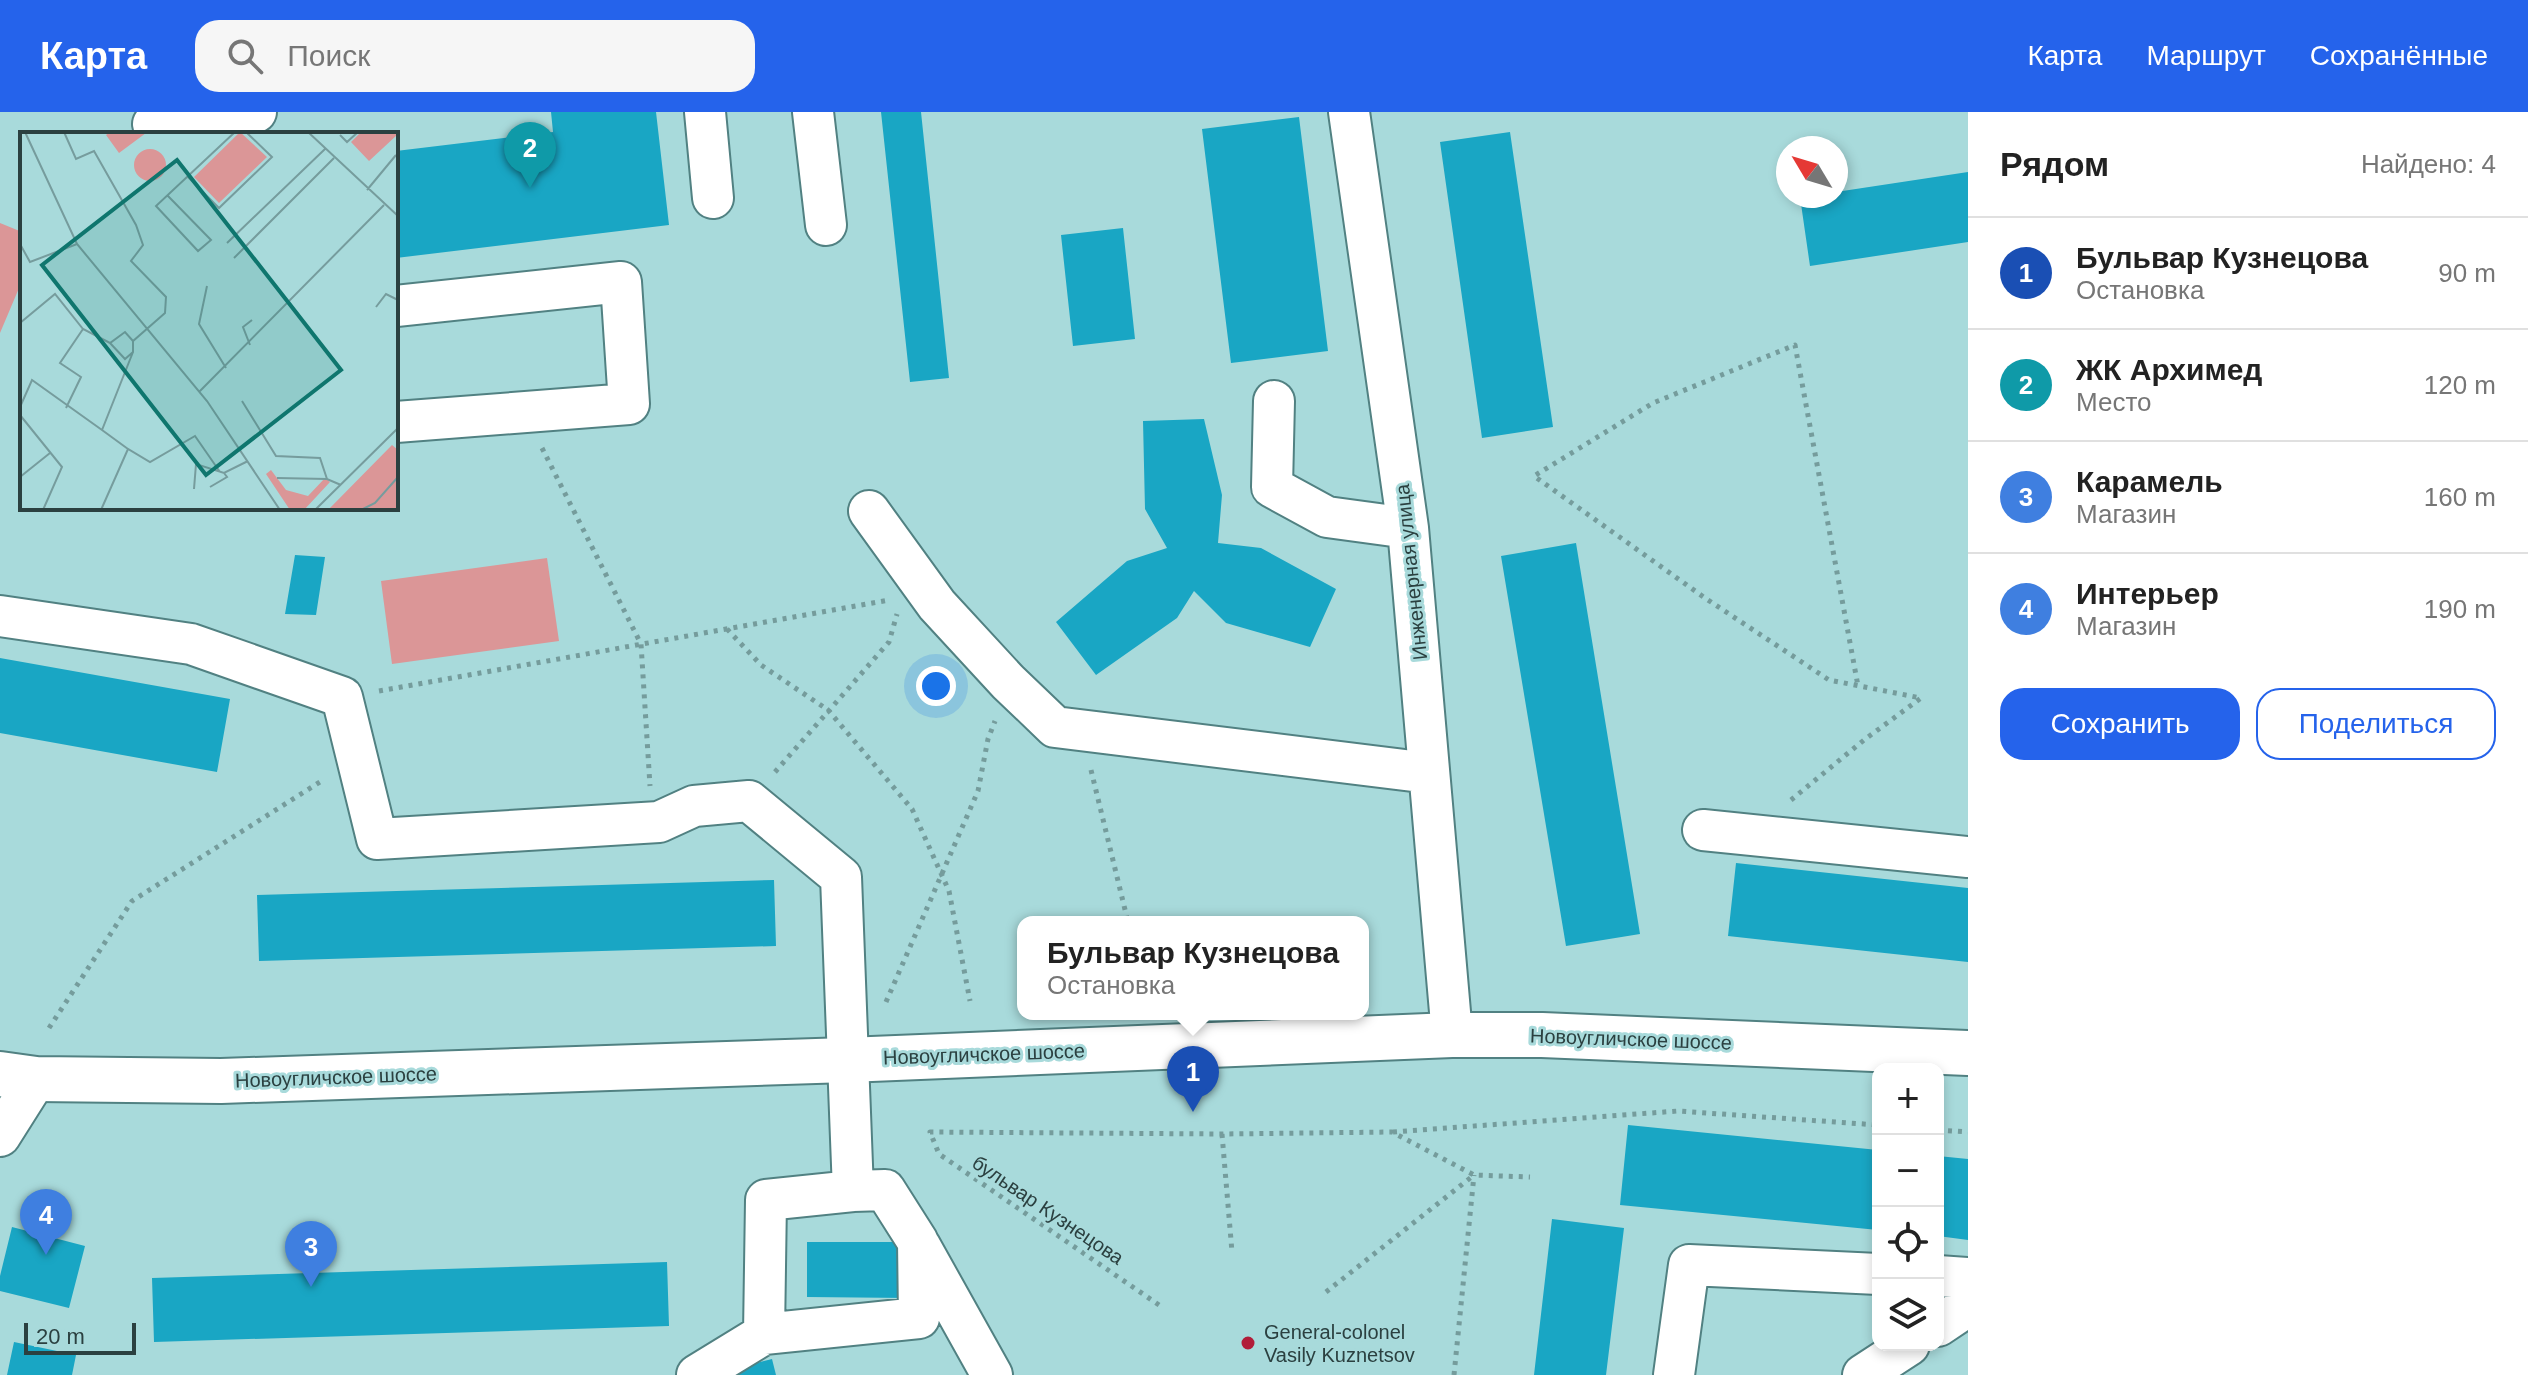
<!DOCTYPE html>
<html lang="ru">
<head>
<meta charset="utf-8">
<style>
	:root { --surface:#fff; --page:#f6f6f6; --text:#222; --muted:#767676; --line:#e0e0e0; --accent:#2563eb }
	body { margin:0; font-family:Helvetica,sans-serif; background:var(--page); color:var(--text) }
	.controls { position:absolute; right:24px; bottom:24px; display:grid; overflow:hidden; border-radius:16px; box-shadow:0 4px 12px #0003 }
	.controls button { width:72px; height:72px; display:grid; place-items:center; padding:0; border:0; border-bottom:2px solid var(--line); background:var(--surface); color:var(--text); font:40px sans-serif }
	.compass { position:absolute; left:1776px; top:24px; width:72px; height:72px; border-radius:50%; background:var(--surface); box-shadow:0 4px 12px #0003; rotate:308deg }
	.scale { position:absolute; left:24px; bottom:20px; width:112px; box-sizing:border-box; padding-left:8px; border:4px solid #2b4040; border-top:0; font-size:22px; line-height:28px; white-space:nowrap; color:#2b4040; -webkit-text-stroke:6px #a8dadb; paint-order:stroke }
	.you { position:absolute; left:936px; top:574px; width:28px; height:28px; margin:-20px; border:6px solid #fff; border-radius:50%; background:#1a73e8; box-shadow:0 0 0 12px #1a73e833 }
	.badge { display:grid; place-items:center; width:52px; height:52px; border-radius:50%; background:var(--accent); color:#fff; font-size:26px; font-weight:700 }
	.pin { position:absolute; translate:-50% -66px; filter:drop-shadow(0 2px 4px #0008) }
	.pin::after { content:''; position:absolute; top:42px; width:28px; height:24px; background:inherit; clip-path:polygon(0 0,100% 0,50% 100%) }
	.popup { position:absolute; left:1017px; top:804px; width:352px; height:104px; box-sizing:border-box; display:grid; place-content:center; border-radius:16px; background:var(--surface); filter:drop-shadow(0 2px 6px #0005); font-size:26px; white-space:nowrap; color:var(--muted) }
	.popup b { font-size:30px; color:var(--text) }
	.popup::after { content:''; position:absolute; left:50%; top:100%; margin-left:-16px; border:16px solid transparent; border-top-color:var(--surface) }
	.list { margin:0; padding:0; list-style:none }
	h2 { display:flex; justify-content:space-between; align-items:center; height:104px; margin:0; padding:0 32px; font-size:34px }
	h2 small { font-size:26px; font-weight:400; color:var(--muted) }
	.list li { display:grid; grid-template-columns:52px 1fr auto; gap:24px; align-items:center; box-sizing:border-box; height:112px; padding:0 32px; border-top:2px solid var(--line) }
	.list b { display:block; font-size:30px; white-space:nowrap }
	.list p { margin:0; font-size:26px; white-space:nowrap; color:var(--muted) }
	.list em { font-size:26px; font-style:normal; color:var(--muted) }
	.actions { display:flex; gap:16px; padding:24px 32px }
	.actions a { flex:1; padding:18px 0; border:2px solid var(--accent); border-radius:24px; text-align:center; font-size:28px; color:var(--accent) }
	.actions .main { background:var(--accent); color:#fff }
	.icon { flex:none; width:44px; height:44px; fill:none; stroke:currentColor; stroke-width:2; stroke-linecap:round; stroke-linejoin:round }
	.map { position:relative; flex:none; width:1968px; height:1263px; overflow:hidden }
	header { display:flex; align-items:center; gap:48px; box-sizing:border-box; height:112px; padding:0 40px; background:var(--accent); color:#fff }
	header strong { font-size:38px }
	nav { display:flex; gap:44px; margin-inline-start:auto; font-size:28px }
	.search { width:560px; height:72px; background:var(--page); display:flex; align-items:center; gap:20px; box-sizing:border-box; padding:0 28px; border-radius:24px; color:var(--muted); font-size:30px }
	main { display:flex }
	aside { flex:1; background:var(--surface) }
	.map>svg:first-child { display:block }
</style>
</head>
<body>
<header>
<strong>Карта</strong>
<div class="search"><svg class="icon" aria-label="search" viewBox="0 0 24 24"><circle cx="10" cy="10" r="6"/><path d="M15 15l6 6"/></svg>Поиск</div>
<nav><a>Карта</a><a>Маршрут</a><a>Сохранённые</a></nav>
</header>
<main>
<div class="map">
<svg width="1968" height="1263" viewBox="0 0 1968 1263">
	<rect width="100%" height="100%" fill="#a8dadb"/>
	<path fill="#db9697" d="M0,111L22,120V169L0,221Z
		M547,446L559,529L392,552L381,469Z"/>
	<path fill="#19a6c4" d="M551,0H656L669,113L396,146V39L553,20Z
		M881,0H921L949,266L910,270Z
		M1299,5L1328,239L1231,251L1202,17Z
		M1510,20L1553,315L1482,326L1440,30Z
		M1968,60V130L1810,154L1800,85L1836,84V80Z
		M1123,116L1135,227L1073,234L1061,123Z
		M1204,307L1222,383L1218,431L1261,436L1336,477L1310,535L1226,511L1194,479L1177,506L1096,563L1056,510L1127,449L1167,436L1145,397L1143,309Z
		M1576,431L1640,822L1566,834L1501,444Z
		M295,443L325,445L316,503L285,502Z
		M0,546L230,587L217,660L0,621Z
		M1736,751L1968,776V850L1728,824Z
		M774,768L776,834L259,849L257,783Z
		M1628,1013L1878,1038V1118L1620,1093Z
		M1938,1044L1968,1047V1128L1938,1124Z
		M1552,1107L1624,1116L1606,1263H1534Z
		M12,1115L85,1134L69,1196L0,1179V1164Z
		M807,1130H908V1186L807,1185Z
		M667,1150L669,1214L154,1230L152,1166Z
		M14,1230L76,1243L72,1263H7Z
		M772,1247L776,1263H714V1262Z"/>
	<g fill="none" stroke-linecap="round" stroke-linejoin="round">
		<defs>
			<path id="minor" d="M705,0L713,86
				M813,0L826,113
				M1349,0L1408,416L1452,923
				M153,12L256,0
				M396,194L621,170L629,292L396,310
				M1274,289L1272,375L1327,405L1408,416
				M869,399L937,493L1008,570L1055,615L1429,661
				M0,504L191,532L342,585L377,727L659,710L694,694L749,689L841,765L853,1079L766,1088L764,1222L697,1263
				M1703,718L1968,745
				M0,1024L36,967
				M920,1134L992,1263
				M1938,1164L1968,1166
				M1938,1214L1968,1194
				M764,1222L919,1206L918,1130L885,1078L853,1079
				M1674,1263L1689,1153L1878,1162
				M1863,1263L1909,1233"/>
			<path id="major" d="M0,962L36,967L221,969L847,948L1452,923H1542L1968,941"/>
		</defs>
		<use href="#minor" stroke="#518182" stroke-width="44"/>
		<use href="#major" stroke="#518182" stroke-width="48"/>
		<path stroke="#759c9c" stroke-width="5" stroke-dasharray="4 6" stroke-linecap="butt" d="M542,336L641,532L650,674
			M727,517L761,553L828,598L912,697L949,779L970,889
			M379,579L889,488
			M1091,658L1128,810
			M775,660L889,530L897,502
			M1791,688L1864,628L1921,586L1829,568L1705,486L1534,364L1653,291L1795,233L1858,574
			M886,890L978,679L988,627L995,609
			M49,916L132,789L323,668
			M1938,1018L1968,1020
			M1393,1020L1678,999L1878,1013
			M1222,1022L1232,1140
			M1326,1180L1474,1063
			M1159,1193L939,1042L930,1020L1222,1022L1392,1020L1474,1063L1530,1065
			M1454,1263L1474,1063"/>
		<use href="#minor" stroke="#fff" stroke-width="40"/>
		<use href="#major" stroke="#fff" stroke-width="44"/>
	</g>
	<circle fill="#b11d39" stroke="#a8dadb" stroke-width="3" cx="1248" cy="1231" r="8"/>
	<g text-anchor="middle" stroke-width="6" stroke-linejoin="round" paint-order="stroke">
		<g font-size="20" fill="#2b4040" stroke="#a8dadb">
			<text transform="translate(1411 460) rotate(-96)" y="7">Инженерная улица</text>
			<text transform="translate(1631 927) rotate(2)" y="7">Новоугличское шоссе</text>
			<text transform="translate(984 942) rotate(-2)" y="7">Новоугличское шоссе</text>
			<text transform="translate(336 965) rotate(-2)" y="7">Новоугличское шоссе</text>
			<text transform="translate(1048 1098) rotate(34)" y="7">бульвар Кузнецова</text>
		</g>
		<g font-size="20" fill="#2b4040" stroke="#a8dadb" text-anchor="start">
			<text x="1264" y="1227">General-colonel<tspan x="1264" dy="23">Vasily Kuznetsov</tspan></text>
		</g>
	</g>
	<g transform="translate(20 20)">
		<rect width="378" height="378" fill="#a8dadb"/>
		<path d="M90,0H126V1L99,21L86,3ZM220,0L247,25L199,71L174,45ZM341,0H374L377,3L349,29L331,10ZM114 33a16 16 0 1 1 32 0a16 16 0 1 1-32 0ZM372,313L378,318V378H308ZM251,338L266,358L288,364L305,346L310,350L284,378H270L246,342Z" fill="#db9697"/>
		<path fill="none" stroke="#769c9d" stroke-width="2" d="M5,0L57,112L187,269L260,378M288,0L378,84M320,3L327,10L338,0M168,45L199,76L252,25L226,0M347,58L376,23M148,64L191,108L178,119L136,74L215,0M207,111L305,17M0,112L10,130L57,112M214,126L314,26M187,154L179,192L206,236M356,175L366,162L378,168M0,191L35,162L63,197L90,211L105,200L113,209L145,181L146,165L111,129L123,113L116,93L74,19L56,27L44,0M90,211L105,227L113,220V209M230,213L223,195L232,188M179,260L364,73M222,269L256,324L300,326L307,347M0,275L12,248L82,298L113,220M46,276L61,245L40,231L63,197M0,283L42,335L23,378M82,298L108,317M0,345L30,321M257,346L307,347L321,353M190,355L207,345L204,341M174,357L176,332L204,341L228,329M81,378L108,317L130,330L175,304L200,340M295,378L378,296M341,378L355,371L378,345"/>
		<path fill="#0f766e" fill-opacity="0.15" stroke="#0f766e" stroke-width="4" d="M157,28L321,238L186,343L22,133Z"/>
		<rect width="378" height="378" fill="none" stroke="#2b4040" stroke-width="4"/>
	</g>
</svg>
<div class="controls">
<button>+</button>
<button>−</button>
<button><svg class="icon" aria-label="locate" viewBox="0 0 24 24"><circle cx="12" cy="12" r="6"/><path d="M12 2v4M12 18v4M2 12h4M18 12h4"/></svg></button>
<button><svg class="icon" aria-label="layers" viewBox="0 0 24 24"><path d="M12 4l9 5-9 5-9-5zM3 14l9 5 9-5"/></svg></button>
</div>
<svg class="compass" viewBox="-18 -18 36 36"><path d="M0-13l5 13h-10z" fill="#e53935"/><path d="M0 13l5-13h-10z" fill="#767676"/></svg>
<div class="scale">20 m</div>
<div class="you"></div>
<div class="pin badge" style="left:1193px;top:1000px;background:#1a4fb4">1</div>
<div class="popup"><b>Бульвар Кузнецова</b>Остановка</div>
<div class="pin badge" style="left:530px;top:76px;background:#0f9aa8">2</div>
<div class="pin badge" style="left:311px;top:1175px;background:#3f7fe0">3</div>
<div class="pin badge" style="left:46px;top:1143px;background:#3f7fe0">4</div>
</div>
<aside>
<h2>Рядом<small>Найдено: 4</small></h2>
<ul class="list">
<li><span class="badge" style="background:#1a4fb4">1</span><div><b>Бульвар Кузнецова</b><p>Остановка</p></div><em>90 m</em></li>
<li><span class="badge" style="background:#0f9aa8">2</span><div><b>ЖК Архимед</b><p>Место</p></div><em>120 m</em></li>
<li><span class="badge" style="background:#3f7fe0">3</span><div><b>Карамель</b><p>Магазин</p></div><em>160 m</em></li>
<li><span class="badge" style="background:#3f7fe0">4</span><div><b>Интерьер</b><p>Магазин</p></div><em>190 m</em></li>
</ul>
<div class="actions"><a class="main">Сохранить</a><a>Поделиться</a></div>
</aside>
</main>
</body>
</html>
